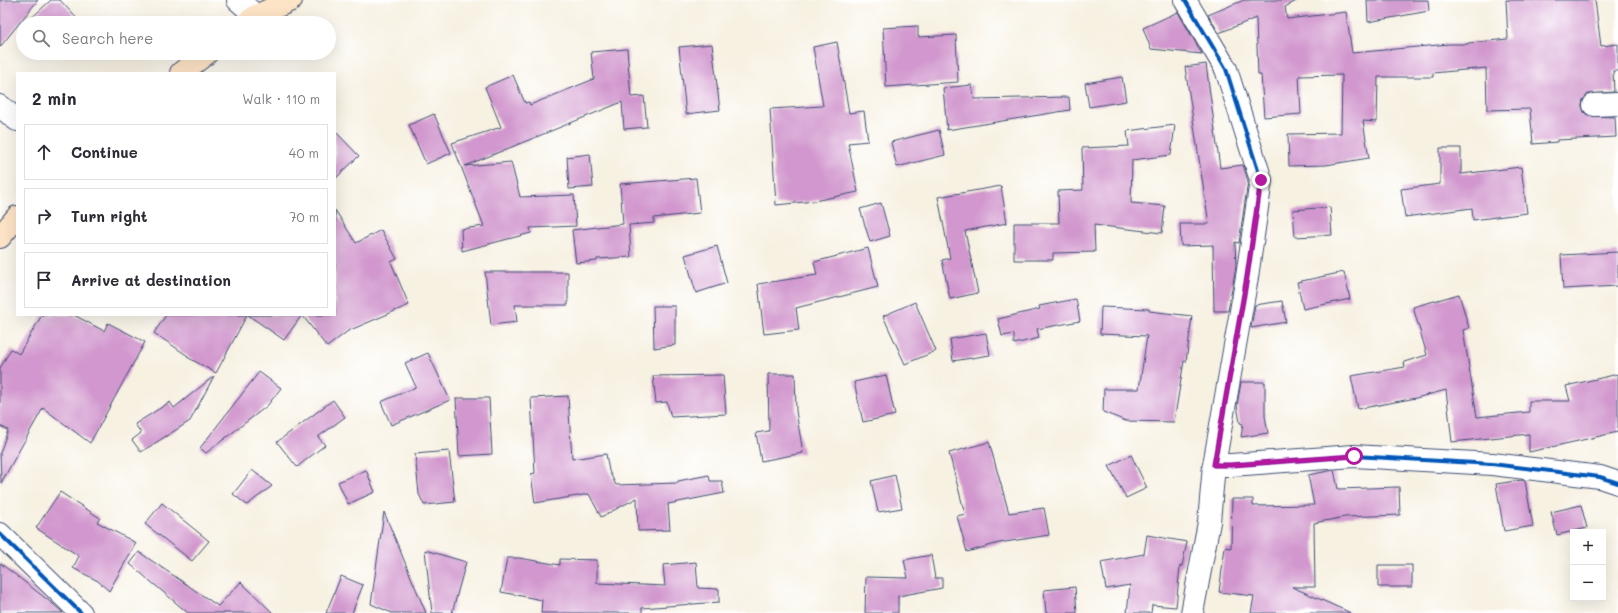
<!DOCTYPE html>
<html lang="en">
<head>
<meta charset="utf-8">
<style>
	:root { --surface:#fff; --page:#f7f7f7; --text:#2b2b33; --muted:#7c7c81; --line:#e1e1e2 }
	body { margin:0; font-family:Mali,sans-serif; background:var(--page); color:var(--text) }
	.controls { position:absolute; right:12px; bottom:12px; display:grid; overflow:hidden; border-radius:0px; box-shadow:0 4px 16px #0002 }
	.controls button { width:36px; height:36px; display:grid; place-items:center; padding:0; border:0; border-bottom:1px solid var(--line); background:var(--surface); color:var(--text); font:20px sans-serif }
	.stop { position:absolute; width:12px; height:12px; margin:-9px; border:3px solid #b5179e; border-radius:50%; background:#fff }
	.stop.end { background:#b5179e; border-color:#fff; box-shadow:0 1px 4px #0008 }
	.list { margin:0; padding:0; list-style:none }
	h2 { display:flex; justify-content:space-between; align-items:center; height:52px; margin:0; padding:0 16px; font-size:17px }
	h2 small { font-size:13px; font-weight:400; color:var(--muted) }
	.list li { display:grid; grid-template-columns:26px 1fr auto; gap:12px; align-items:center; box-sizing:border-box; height:56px; margin:0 8px 8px; padding:0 8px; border:1px solid var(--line); border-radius:0px }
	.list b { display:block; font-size:15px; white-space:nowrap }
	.list em { font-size:13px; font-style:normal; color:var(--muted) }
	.icon { flex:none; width:22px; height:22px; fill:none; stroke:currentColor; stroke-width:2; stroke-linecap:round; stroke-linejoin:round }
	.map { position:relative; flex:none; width:1618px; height:613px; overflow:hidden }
	.search { position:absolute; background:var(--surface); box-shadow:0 4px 16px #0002; left:16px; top:16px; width:320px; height:44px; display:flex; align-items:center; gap:10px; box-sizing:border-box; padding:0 14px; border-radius:22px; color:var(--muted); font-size:15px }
	.panel { position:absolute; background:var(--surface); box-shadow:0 4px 16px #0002; left:16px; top:72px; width:320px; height:244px; border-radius:0px }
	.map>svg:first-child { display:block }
</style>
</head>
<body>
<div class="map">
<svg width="1618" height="613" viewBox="0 0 1618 613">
	<rect width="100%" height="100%" fill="#fff"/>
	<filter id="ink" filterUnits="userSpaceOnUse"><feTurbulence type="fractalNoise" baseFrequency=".025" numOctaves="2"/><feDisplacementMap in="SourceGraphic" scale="8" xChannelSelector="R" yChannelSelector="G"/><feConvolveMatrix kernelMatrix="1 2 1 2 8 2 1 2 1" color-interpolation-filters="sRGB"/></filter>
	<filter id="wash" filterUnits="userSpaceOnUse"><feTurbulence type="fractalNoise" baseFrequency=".012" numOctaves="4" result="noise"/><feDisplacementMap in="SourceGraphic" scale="16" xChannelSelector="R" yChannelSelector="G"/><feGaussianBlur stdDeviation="0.9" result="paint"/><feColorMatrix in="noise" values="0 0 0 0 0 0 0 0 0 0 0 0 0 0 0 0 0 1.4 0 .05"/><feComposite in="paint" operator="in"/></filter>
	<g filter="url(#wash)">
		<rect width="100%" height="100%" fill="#f7f1e2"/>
		<g id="blocks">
			<path fill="#d197ce" d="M0,0H38L0,47Z
				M51,0H60L81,23H26Z
				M1244,0H1298L1285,7L1287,19L1346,12L1352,53L1449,44H1468V43L1508,39L1506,0H1595L1601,46L1618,44V71H1613L1614,92L1588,94L1583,100L1582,106L1584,112L1589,116L1615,117L1616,137L1557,140V142L1533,144L1530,109L1487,110L1486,68L1433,73V77H1378L1377,122L1363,121L1369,158L1326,165L1289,166L1288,134L1341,133L1342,75L1299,76L1301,114L1264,117L1261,75H1258L1256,18L1219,33L1208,15Z
				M1367,0H1428L1429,11L1368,22Z
				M1178,12L1202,54L1151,49L1143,28Z
				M918,26V37L956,35L958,82L886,87L883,28Z
				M837,42L849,113L864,111L868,141L848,143L858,192L814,201L776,205L770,109L823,106L813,47Z
				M712,44L720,110L686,114L679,47Z
				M627,49L631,97L644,96L647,127L624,129L622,102L465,166L511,162L520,197L574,195L576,226L530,228L531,233L462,251L461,229L484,226L452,143L501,127L485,87L513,75L525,103L529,102L530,105L594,79L591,52Z
				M1206,64L1220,168L1243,165L1248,181L1239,243L1235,242L1236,266L1228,311H1214L1213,245L1181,246L1180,224H1209L1185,67Z
				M1122,77L1126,101L1089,107L1085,83Z
				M972,85L974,99L1069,97L1070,110L947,130L943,88Z
				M434,114L451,153L426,164L409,125Z
				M1175,125L1171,155L1132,160L1131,203L1165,206L1162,233L1094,225L1095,252L1053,253V260H1014V223H1059L1058,191L1083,190L1082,148L1129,146L1127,131Z
				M939,130L945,155L897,167L891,142Z
				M335,131L359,156L335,179Z
				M1440,148H1461V174L1521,167L1527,213L1473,220L1472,208L1405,217L1401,189L1440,184Z
				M590,154L593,187L569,189L567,157Z
				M696,178L700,213L654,218V223L629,225L631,257L597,259V261L576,263L572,230L623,224L620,184Z
				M1001,186L1007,223L965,231L978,293L950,299L942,260L950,258L938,197Z
				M881,203L890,236L870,242L860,209Z
				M1330,207L1332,235L1295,237L1293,210Z
				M335,210L356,243L381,230L397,259L391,262L409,305L348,331L327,347L302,315L284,340L248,315H335Z
				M717,246L727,283L696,293L685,255Z
				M868,248L878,287L796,308L799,330L764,334L758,284L817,275L814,262Z
				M1618,252V286L1563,289L1561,255Z
				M485,272H568V305H515L517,322L491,325Z
				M1344,272L1350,299L1303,309L1297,282Z
				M1459,294L1469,328L1463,330L1477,417L1529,412V401H1570L1566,386L1618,374V432L1529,452V434L1452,442L1446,390L1416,398L1358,409L1351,376L1405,367L1404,362L1427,355L1413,307Z
				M1076,299L1080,321L1037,329L1039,338L1014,344V334L1002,336L998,319L1040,309L1039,306Z
				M1282,301L1286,322L1251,328L1255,305Z
				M915,302L936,351L905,364L883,316Z
				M653,306H675V345L654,348Z
				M1101,307L1149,309V311L1192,316L1186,362L1184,361L1174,422L1126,421L1103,412L1104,389H1139L1147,336L1100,334Z
				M42,315H74L104,331L108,323L145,342L90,443L43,408L1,483L0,453L8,430L0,426V368L11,349L19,354Z
				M166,315H247L216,373L187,357L188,356L154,333Z
				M986,333L990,355L953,361L950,339Z
				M428,353L450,400L391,425L381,402L416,387L405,363Z
				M259,372L281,388L267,406L206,453L200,448Z
				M768,374H795L796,411L803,453L761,461L756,433L769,431Z
				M723,375L726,414L671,417L667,402L656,403L653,376Z
				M886,375L895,415L863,422L854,382Z
				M214,376L190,421L141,452L132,440L141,433L135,424L170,402L174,408Z
				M1241,382H1265V416L1268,433L1241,437L1243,424L1240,423L1237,405Z
				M568,396L572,459L606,454L609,471L616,485L678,483V481L709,475L710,481H722L724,493L668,504L670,530L638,531L637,498L601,517L589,494L535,503L531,474L535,473L531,398Z
				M456,398H489L492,454L459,456Z
				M333,400L345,417L318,437L325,445L297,467L277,442Z
				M989,442L1009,513L1044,508L1049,535L999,543L967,552L957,516L965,514L949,453Z
				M449,451L455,502L424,505L419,494L415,454Z
				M1131,455L1147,488L1126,498L1109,466Z
				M252,470L272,486L247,505L233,494Z
				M366,470L375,492L348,504L338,482Z
				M1334,470L1338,489L1399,487L1400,515L1345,517L1314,523L1315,587H1292L1351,613H1251L1254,596L1219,592L1225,547L1231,548L1232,499H1253V506L1314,505L1308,475Z
				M895,475L902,508L878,512L871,481Z
				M1522,480L1525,481L1533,526L1504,531L1496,484Z
				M60,492L100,518L97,522L136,543L109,591L98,581L73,568L79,556L36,528Z
				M162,503L209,541L192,561L145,524Z
				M1581,505L1587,528L1557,535L1551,512Z
				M384,512L426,613H392L371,604Z
				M1147,535L1187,542L1182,566H1180L1176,607L1152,605L1151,613H1127L1130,585L1106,589L1101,562L1144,554Z
				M425,550L466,562L452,613H432Z
				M139,552L218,606L241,582L273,613H188L130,564Z
				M931,555L935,578H942V588L898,596V613H865L866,577L908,578L904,560Z
				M507,558H519L560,565V559L597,560V583L665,586L663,565L696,562L698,588L719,589V602L642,608V613H541L542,600L501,592Z
				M0,563L53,604L63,613H0Z
				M1378,565H1412V587H1378Z
				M341,576L363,585L352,613H326Z
				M1075,587L1077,613H1046L1044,590Z"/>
		</g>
	</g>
	<g filter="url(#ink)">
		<use href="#blocks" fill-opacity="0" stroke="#3c4c72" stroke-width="1"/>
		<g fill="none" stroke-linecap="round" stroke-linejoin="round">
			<defs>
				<path id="minor" d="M238,0L256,16
					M1185,0L1226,69L1261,180L1247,277L1214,465H1231L1354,456L1492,464L1600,477L1618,483
					M1594,105L1618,104
					M0,106L17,120
					M0,534L81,613
					M1192,613L1209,522L1214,465"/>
				<path id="secondary" d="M247,23L256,16L291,0
					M181,73L207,53
					M0,237L17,217"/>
			</defs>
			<use href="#minor" stroke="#3c4c72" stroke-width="24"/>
			<use href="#secondary" stroke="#3c4c72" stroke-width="24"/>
			<use href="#minor" stroke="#fff" stroke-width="22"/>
			<use href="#secondary" stroke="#fee4c6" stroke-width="22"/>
			<defs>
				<path id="cycleway" d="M1185,0L1226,69L1261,180L1247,277L1214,465H1231L1354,456L1492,464L1600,477L1618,483
					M0,534L81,613"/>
			</defs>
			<use href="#cycleway" stroke="#fff" stroke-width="6"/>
			<use href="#cycleway" stroke="#0057b8" stroke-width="4"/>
		</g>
	</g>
	<g fill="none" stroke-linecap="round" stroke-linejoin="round" filter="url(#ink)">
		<path stroke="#b5179e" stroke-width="5" d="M1261,180L1247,277L1214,465H1231L1354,456"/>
	</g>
</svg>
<div class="controls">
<button>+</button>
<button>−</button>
</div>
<div class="stop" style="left:1354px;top:456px"></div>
<div class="stop end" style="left:1261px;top:180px"></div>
<div class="search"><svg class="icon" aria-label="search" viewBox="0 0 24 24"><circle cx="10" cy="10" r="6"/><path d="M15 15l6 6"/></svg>Search here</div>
<section class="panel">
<h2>2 min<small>Walk · 110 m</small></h2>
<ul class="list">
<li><svg class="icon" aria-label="ahead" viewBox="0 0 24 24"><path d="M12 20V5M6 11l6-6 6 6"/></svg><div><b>Continue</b></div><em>40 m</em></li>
<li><svg class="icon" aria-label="right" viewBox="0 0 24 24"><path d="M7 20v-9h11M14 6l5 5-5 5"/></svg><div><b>Turn right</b></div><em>70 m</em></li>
<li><svg class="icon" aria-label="arrive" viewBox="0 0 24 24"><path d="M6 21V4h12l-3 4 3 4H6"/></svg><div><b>Arrive at destination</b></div></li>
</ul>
</section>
</div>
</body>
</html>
